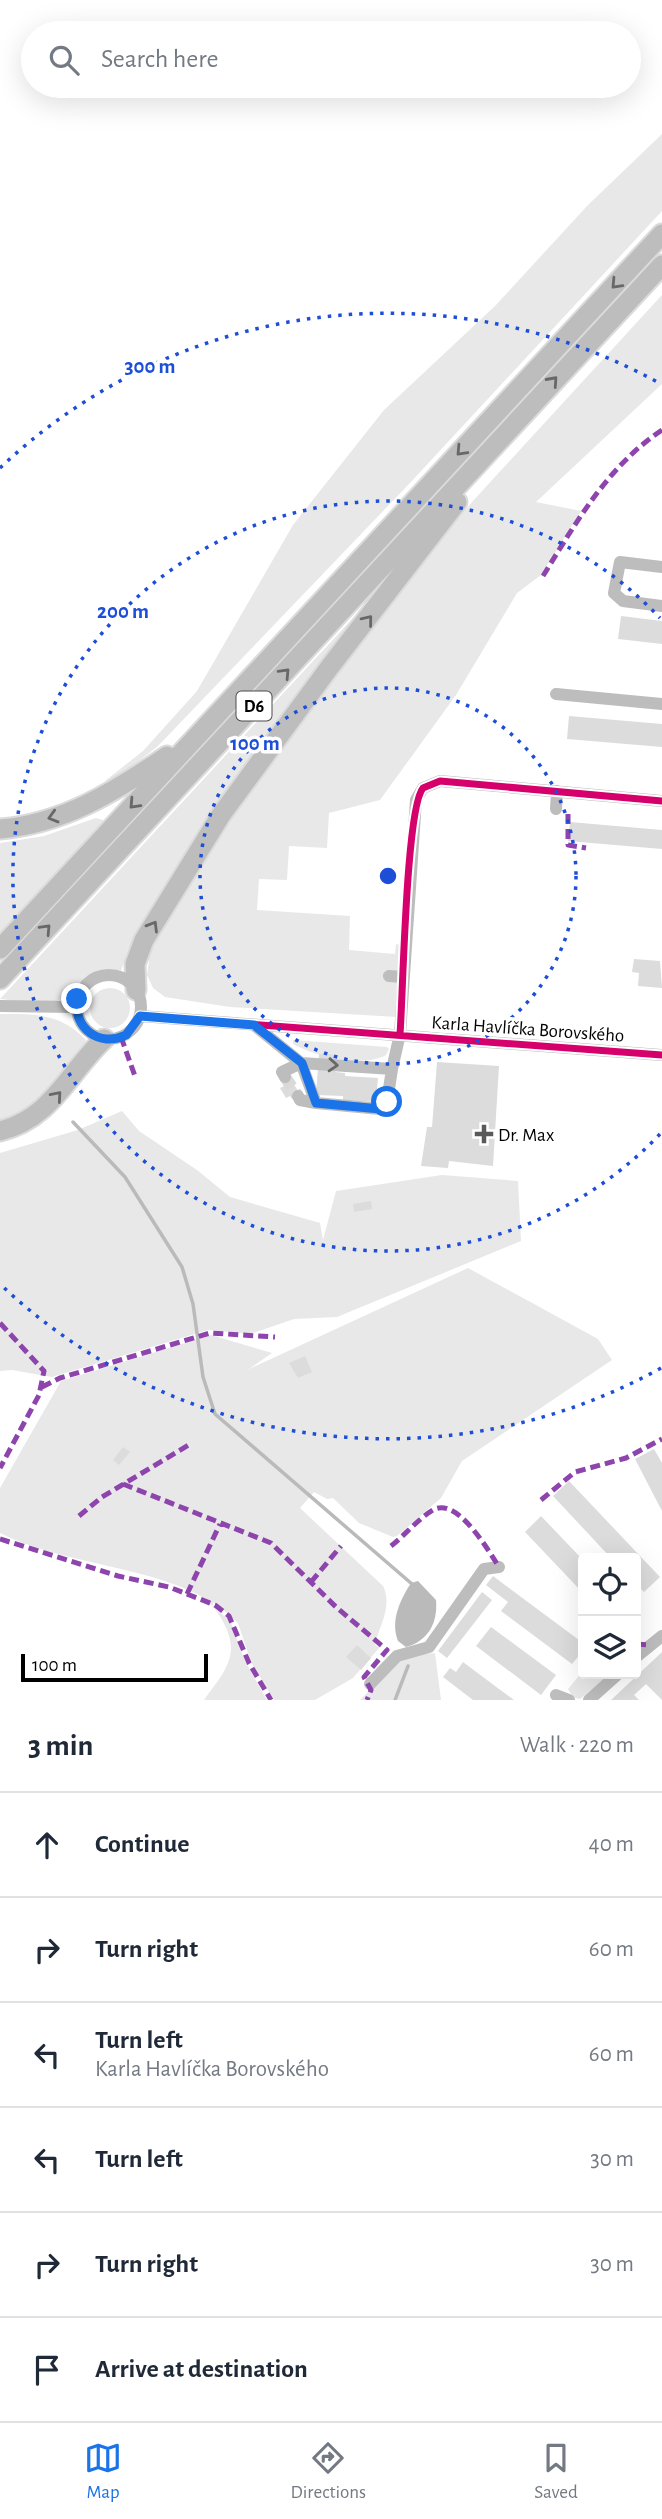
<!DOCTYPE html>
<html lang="en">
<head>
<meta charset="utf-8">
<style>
	:root { --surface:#fff; --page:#f6f6f7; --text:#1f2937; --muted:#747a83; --line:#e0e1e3; --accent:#1a73e8 }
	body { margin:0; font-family:"Alegreya Sans",sans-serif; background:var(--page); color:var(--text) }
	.controls { position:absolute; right:21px; bottom:21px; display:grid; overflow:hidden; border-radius:7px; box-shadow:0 7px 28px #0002 }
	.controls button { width:63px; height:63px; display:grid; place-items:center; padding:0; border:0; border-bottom:2px solid var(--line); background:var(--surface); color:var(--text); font:35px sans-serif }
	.scale { position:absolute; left:21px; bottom:18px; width:187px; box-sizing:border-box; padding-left:7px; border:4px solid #000; border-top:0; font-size:19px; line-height:24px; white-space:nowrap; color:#000; -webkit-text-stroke:5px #fff; paint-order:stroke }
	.stop { position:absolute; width:21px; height:21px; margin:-16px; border:5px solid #1a73e8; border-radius:50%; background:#fff }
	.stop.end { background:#1a73e8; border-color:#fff; box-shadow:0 2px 7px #0008 }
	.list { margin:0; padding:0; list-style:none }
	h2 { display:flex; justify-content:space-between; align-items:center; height:91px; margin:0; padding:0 28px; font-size:30px }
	h2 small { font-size:23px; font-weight:400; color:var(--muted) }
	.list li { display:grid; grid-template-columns:46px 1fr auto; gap:21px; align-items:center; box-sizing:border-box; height:105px; padding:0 28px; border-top:2px solid var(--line) }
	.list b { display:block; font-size:26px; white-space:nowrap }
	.list p { margin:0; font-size:23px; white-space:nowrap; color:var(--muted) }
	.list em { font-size:23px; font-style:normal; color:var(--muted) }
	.icon { flex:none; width:38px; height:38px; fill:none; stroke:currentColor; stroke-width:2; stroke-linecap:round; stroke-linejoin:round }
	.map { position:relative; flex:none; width:662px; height:1700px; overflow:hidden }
	.search { position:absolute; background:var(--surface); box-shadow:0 7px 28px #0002; left:21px; right:21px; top:21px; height:77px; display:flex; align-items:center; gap:18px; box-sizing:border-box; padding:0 24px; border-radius:38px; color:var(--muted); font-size:26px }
	.sheet { height:721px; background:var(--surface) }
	nav { display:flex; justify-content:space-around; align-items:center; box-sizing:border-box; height:98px; border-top:2px solid var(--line); background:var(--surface); font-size:19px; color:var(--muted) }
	nav a { display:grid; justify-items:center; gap:4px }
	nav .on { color:var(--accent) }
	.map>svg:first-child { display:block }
</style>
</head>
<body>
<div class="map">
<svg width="662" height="1700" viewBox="0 0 662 1700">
	<rect width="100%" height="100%" fill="#fff"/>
	<path fill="#e8e8e8" d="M662,134V211L409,484L158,746L116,779L105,781L143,751L197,691L293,525L384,410L495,306L588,205Z
		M662,295V384L536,502L581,511L541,575L517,593L456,695L380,800L329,813L327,848L289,846L287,880L259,879L257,910L350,916L349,950L395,954L396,944L400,945L399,971H385L384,980L398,982L397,1017L230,1007L165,997L153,988L147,975L149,961L146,958L166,918L246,790L391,602L472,502Z
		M364,606L366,610L201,839L128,949L121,971C93,964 87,986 66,997C48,1007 20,1001 0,999Z
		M96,818L103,820V824L0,933V843L44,836Z
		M90 1008a20 20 0 1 1 40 0a20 20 0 1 1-40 0Z
		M0,1014C35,1014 60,1013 86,1040L83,1047L31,1111L0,1125Z
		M293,1040L387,1047L389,1049L386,1055C364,1068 313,1056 293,1044Z
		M122,1111L139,1131L197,1170L230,1197L320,1223L323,1240L336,1191L442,1175L518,1181L521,1241L337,1317L294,1319L250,1334L208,1330L52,1377L12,1370L0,1371V1153L78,1130Z
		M468,1268L598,1339L612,1360L462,1461L441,1498L397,1536L393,1537L359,1523L333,1498L327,1499L314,1492L300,1508L383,1586C393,1606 379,1626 375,1645L380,1647L353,1678L315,1700H274L251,1662L238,1623L214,1602L212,1607L230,1620L245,1661L267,1700H204C215,1684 230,1669 231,1649C232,1632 215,1603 199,1595C137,1564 62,1564 0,1533V1488L61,1381L211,1335L272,1353L249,1369Z
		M435,1653L441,1700H360L404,1656Z
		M583,1671V1674H611L580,1699L573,1697L568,1689Z"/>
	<path fill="#bababa" d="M418,1581L436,1600C438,1623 428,1641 406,1647L398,1641C390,1621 400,1600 411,1583Z"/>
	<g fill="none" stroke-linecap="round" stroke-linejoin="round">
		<path stroke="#bababa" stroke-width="3.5" d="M73,1122L125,1177L182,1267L193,1304L203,1377L215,1414L412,1584
			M395,1700L408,1666"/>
	</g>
	<path fill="#dcdcdc" d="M621,616L662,621V644L618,639Z
		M569,716L662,724V747L567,739Z
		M570,822L662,830V849L568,841Z
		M634,959L660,961L662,988L638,986L639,973L632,972Z
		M319,1054L337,1055L335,1072L345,1073V1076L378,1078L376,1102L343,1100V1096L316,1095Z
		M437,1062L499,1066L493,1166L449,1161L448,1168L421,1166L427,1127H432Z
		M288,1075L300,1094L292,1099L290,1096L286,1098L280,1088L284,1086L280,1080Z
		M371,1201L372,1209L354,1212L353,1204Z
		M305,1356L312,1372L298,1378L289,1363Z
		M123,1447L130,1452L119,1465L113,1460Z
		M654,1449L662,1463V1511L635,1459Z
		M569,1481L660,1577L644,1592L636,1584V1558H611L553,1496Z
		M541,1516L583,1560V1593L525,1532Z
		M493,1576L583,1643V1651L572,1664L501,1611L508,1602L486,1585Z
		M482,1592L492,1600L447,1658L438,1651Z
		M491,1627L556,1675L541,1695L476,1646Z
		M357,1645L371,1658L361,1670L346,1657Z
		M662,1652V1700L646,1684L634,1695L639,1700H611Z
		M463,1662L499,1689L514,1700H473L443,1677L450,1668L456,1672Z"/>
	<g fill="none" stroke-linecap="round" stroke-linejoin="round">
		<path stroke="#d9d9d9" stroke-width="12" stroke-dasharray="12 6" stroke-linecap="butt" d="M285,1077L298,1096"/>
		<defs>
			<path id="highway" d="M0,829C63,824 116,791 167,756
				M0,949L662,234
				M0,979L662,265
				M136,990L135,964L144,940L221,815L329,668L457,502
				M0,1131C52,1118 68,1073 104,1039"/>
		</defs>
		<use href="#highway" stroke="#dbdbdb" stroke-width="23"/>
		<path stroke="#bdbdbd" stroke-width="12" d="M662,567L620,562L614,593L623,601L662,606
			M556,694L662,704
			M556,809L557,791
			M77 1007a32 32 0 1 1 64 0a32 32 0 1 1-64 0Z
			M389,976L404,977
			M0,1006L76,1007
			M140,1016L662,1055
			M254,1025L301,1063L392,1069L400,1034L416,800L423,788L440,781L662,801
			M285,1077L282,1072L301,1063L316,1103L380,1109L387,1102L392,1069
			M298,1096L300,1100L316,1103
			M636,1657L662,1636
			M370,1684L397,1656L429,1647L484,1569L499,1567
			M556,1695L569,1700
			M589,1700L618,1674"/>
		<use href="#highway" stroke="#bdbdbd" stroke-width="19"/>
		<path stroke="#8e44ad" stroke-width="5" stroke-dasharray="10 5" stroke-linecap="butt" d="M543,576C577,521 608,466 662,430
			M568,814V845L586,848
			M121,1037L136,1079
			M0,1323L44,1371L39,1395L0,1468
			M42,1387L60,1378L210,1333L275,1337
			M123,1484L271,1543L336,1607L387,1650L364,1677L371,1690L367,1700
			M541,1500L575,1472L626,1458L662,1439
			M79,1516L102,1497L192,1443
			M0,1539L118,1576L169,1587L215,1605L229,1616L249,1663L271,1700
			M391,1546C405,1535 418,1519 433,1510C457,1496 488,1550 499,1567
			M311,1582L341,1546
			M187,1594L220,1524
			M636,1644L649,1645"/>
		<defs>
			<path id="cycleway" d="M140,1016L662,1055
				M400,1034C403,996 406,808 423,788L440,781L662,801"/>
		</defs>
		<use href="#cycleway" stroke="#fff" stroke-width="11"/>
		<use href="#cycleway" stroke="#d6006c" stroke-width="7"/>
	</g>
	<defs><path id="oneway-chevron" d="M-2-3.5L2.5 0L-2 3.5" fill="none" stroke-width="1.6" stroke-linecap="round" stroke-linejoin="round" transform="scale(1.75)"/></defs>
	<g stroke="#686868">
		<use href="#oneway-chevron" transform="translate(616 284) rotate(133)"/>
		<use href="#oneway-chevron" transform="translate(553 381) rotate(-48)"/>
		<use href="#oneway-chevron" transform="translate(461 451) rotate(133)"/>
		<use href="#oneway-chevron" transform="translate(368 620) rotate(-51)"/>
		<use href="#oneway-chevron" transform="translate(285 673) rotate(-47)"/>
		<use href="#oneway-chevron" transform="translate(134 804) rotate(133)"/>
		<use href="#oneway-chevron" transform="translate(53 817) rotate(164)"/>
		<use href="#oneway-chevron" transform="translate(153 926) rotate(-59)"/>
		<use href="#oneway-chevron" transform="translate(46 929) rotate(-47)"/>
		<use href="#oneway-chevron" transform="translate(333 1065) rotate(4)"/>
		<use href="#oneway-chevron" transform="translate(57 1096) rotate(-49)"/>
	</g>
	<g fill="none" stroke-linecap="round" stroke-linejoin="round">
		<path stroke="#1a73e8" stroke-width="9" d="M77,999C73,1028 99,1048 126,1035L140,1016L254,1025L302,1063L316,1103L380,1109L387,1102"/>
	</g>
	<g fill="none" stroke="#1d4ed8" stroke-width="3.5" stroke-dasharray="3.5 7">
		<circle cx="388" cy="876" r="188"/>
		<path d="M660 1134A375 375 0 1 1 660 618"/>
		<path d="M661 1368A563 563 0 0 1 0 1284M0 468A563 563 0 0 1 661 384"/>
	</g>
	<path fill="#595959" stroke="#fff" stroke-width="2.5" d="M480.5 1123.5h7v7h7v7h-7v7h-7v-7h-7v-7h7z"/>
	<g text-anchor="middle" stroke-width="7" stroke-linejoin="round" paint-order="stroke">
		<rect fill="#fff" stroke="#4c4c4c" stroke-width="2" x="236.5" y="691.5" width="35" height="29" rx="5"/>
		<g font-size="18" font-weight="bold" fill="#000">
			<text x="254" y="712">D6</text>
		</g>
		<g font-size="19" fill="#000" stroke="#fff">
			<text transform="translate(528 1028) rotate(4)" y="7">Karla Havlíčka Borovského</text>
		</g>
		<g font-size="19" fill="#000" stroke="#fff" text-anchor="start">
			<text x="498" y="1141">Dr. Max</text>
		</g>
	</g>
	<circle cx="388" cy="876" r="10" fill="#1d4ed8" stroke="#fff" stroke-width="3.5"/>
	<g font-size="21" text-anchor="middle" font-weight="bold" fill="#1d4ed8" stroke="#fff" stroke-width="7" stroke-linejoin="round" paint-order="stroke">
		<text x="150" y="373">300 m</text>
		<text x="123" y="618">200 m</text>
		<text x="255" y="750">100 m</text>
	</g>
</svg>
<div class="controls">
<button><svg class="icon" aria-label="locate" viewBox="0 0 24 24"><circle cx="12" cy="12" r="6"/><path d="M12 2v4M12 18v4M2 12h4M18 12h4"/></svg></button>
<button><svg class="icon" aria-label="layers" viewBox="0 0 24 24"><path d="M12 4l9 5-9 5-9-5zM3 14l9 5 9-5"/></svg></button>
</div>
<div class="scale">100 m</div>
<div class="stop" style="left:387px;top:1102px"></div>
<div class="stop end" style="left:77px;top:999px"></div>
<div class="search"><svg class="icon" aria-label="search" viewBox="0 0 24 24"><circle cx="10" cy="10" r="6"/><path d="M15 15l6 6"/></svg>Search here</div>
</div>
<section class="sheet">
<h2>3 min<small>Walk · 220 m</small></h2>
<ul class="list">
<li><svg class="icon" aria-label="ahead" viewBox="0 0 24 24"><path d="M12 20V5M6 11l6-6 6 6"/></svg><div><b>Continue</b></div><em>40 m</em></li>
<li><svg class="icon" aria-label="right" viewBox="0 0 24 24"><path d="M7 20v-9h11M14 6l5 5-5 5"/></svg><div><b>Turn right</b></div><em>60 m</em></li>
<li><svg class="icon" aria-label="left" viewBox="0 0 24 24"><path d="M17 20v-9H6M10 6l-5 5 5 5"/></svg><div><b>Turn left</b><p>Karla Havlíčka Borovského</p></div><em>60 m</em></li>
<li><svg class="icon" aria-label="left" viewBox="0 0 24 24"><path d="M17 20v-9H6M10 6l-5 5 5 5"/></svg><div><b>Turn left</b></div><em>30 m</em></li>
<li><svg class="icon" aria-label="right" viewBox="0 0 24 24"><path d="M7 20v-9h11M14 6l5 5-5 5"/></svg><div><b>Turn right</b></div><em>30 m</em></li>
<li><svg class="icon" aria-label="arrive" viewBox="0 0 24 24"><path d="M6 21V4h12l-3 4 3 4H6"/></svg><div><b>Arrive at destination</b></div></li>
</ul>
</section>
<nav>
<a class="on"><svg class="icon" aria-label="map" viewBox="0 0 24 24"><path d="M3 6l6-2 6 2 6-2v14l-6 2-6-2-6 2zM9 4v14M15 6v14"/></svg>Map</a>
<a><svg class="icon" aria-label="directions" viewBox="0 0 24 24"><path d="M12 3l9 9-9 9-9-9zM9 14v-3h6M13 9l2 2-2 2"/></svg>Directions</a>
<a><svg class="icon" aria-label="saved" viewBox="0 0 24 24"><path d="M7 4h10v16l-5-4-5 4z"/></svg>Saved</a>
</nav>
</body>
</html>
